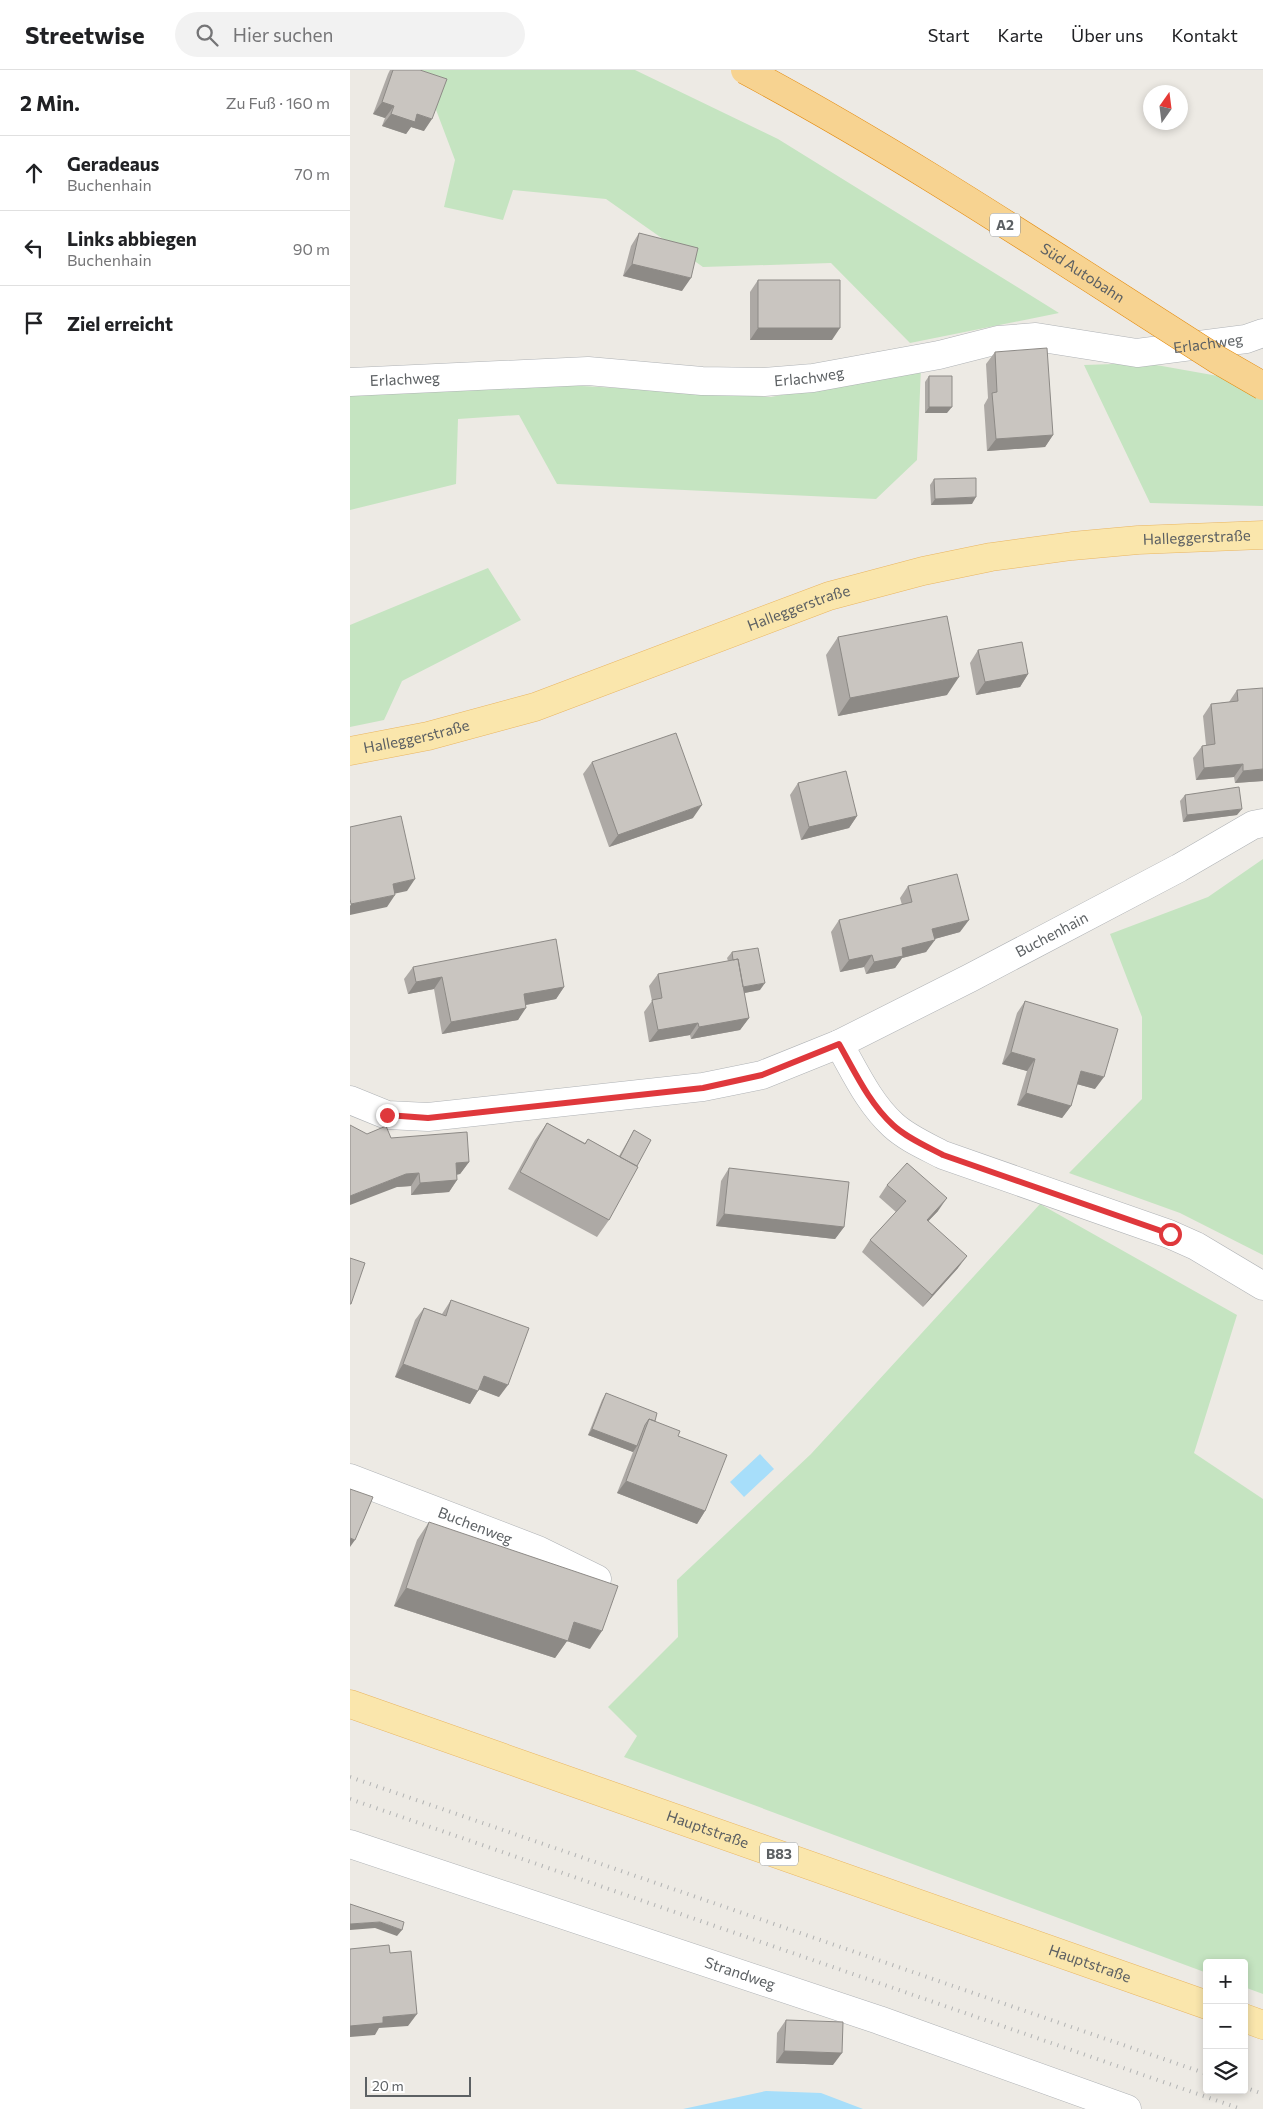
<!DOCTYPE html>
<html lang="de">
<head>
<meta charset="utf-8">
<style>
	:root { --surface:#fff; --page:#f2f2f2; --text:#202124; --muted:#757577; --line:#e0e0e0 }
	body { margin:0; font-family:Commissioner,sans-serif; background:var(--page); color:var(--text) }
	.controls { position:absolute; right:15px; bottom:15px; display:grid; overflow:hidden; border-radius:5px; box-shadow:0 2px 8px #0003 }
	.controls button { width:45px; height:45px; display:grid; place-items:center; padding:0; border:0; border-bottom:1px solid var(--line); background:var(--surface); color:var(--text); font:25px sans-serif }
	.compass { position:absolute; left:793px; top:15px; width:45px; height:45px; border-radius:50%; background:var(--surface); box-shadow:0 2px 8px #0003; rotate:14deg }
	.scale { position:absolute; left:15px; bottom:12px; width:106px; box-sizing:border-box; padding-left:5px; border:2px solid #5c6063; border-top:0; font-size:14px; line-height:18px; white-space:nowrap; color:#5c6063; -webkit-text-stroke:4px #fff; paint-order:stroke }
	.stop { position:absolute; width:15px; height:15px; margin:-11px; border:4px solid #df383c; border-radius:50%; background:#fff }
	.stop.end { background:#df383c; border-color:#fff; box-shadow:0 1px 5px #0008 }
	.list { margin:0; padding:0; list-style:none }
	h2 { display:flex; justify-content:space-between; align-items:center; height:65px; margin:0; padding:0 20px; font-size:21px }
	h2 small { font-size:16px; font-weight:400; color:var(--muted) }
	.list li { display:grid; grid-template-columns:32px 1fr auto; gap:15px; align-items:center; box-sizing:border-box; height:75px; padding:0 20px; border-top:1px solid var(--line) }
	.list b { display:block; font-size:19px; white-space:nowrap }
	.list p { margin:0; font-size:16px; white-space:nowrap; color:var(--muted) }
	.list em { font-size:16px; font-style:normal; color:var(--muted) }
	.icon { flex:none; width:28px; height:28px; fill:none; stroke:currentColor; stroke-width:2; stroke-linecap:round; stroke-linejoin:round }
	.map { position:relative; flex:none; width:913px; height:2039px; overflow:hidden }
	header { display:flex; align-items:center; gap:30px; box-sizing:border-box; height:70px; padding:0 25px; background:var(--surface); border-bottom:1px solid var(--line) }
	header strong { font-size:24px }
	nav { display:flex; gap:28px; margin-inline-start:auto; font-size:18px }
	.search { width:350px; height:45px; background:var(--page); display:flex; align-items:center; gap:12px; box-sizing:border-box; padding:0 18px; border-radius:28px; color:var(--muted); font-size:19px }
	main { display:flex }
	aside { flex:1; background:var(--surface) }
	.map>svg:first-child { display:block }
</style>
</head>
<body>
<header>
<strong>Streetwise</strong>
<div class="search"><svg class="icon" aria-label="search" viewBox="0 0 24 24"><circle cx="10" cy="10" r="6"/><path d="M15 15l6 6"/></svg>Hier suchen</div>
<nav><a>Start</a><a>Karte</a><a>Über uns</a><a>Kontakt</a></nav>
</header>
<main>
<aside>
<h2>2 Min.<small>Zu Fuß · 160 m</small></h2>
<ul class="list">
<li><svg class="icon" aria-label="ahead" viewBox="0 0 24 24"><path d="M12 20V5M6 11l6-6 6 6"/></svg><div><b>Geradeaus</b><p>Buchenhain</p></div><em>70 m</em></li>
<li><svg class="icon" aria-label="left" viewBox="0 0 24 24"><path d="M17 20v-9H6M10 6l-5 5 5 5"/></svg><div><b>Links abbiegen</b><p>Buchenhain</p></div><em>90 m</em></li>
<li><svg class="icon" aria-label="arrive" viewBox="0 0 24 24"><path d="M6 21V4h12l-3 4 3 4H6"/></svg><div><b>Ziel erreicht</b></div></li>
</ul>
</aside>
<div class="map">
<svg width="913" height="2039" viewBox="0 0 913 2039">
	<rect width="100%" height="100%" fill="#edeae4"/>
	<path fill="#c5e4c1" d="M71,0H285L428,69L709,243L560,273L481,193L353,197L256,129L163,120L153,150L94,137L105,90Z
		M795,293L913,314V436L800,433L734,295Z
		M571,298L567,390L526,429L207,414L169,345L108,349L106,414L0,440V326L180,313L421,327Z
		M138,498L171,550L52,611L34,650L0,657V555Z
		M913,789V1185L830,1143L719,1103L792,1029V947L760,864L858,827Z
		M690,1134L887,1245L844,1383L913,1429V1924L894,1917V1893H857V1903L274,1687L287,1666L258,1637L328,1567L327,1510L461,1384Z"/>
	<path fill="#a7defa" d="M410,1384L424,1399L394,1427L380,1412Z
		M416,2021L471,2023L513,2039H333Z"/>
	<g fill="none" stroke-linecap="round" stroke-linejoin="round">
		<defs>
			<g id="minor">
				<path id="s1" d="M0,312L238,301L352,311L414,312L463,308L589,285L648,270L686,267L787,283L896,269L913,263"/>
				<path d="M489,974C505,1002 519,1033 543,1055C557,1068 576,1076 593,1085L819,1164L846,1176L913,1216"/>
				<path id="s2" d="M0,1030L37,1045L78,1047L353,1017L412,1005L489,974L620,908L829,798L903,755L913,753"/>
				<path id="s3" d="M0,1408L188,1480L247,1509"/>
				<path id="s4" d="M0,1774L529,1950L777,2039"/>
			</g>
			<g id="major">
				<path id="s5" d="M0,681L78,666L185,637L479,526L573,501L641,487L722,476L788,470L913,465"/>
				<path id="s6" d="M0,1634L857,1935"/>
				<path d="M894,1948L913,1955"/>
			</g>
		</defs>
		<use href="#minor" stroke="#afb2b5" stroke-width="29"/>
		<use href="#major" stroke="#e9b561" stroke-width="29"/>
		<use href="#minor" stroke="#fff" stroke-width="28"/>
		<use href="#major" stroke="#fae6ac" stroke-width="28"/>
		<path stroke="#b2b3b3" stroke-width="4" stroke-dasharray="1 6" stroke-linecap="butt" d="M0,1707L857,2004
			M0,1729L891,2039
			M894,2017L913,2024"/>
		<defs>
			<g id="highway-bridge">
				<path id="s7" d="M395,0C558,87 712,191 868,290L913,316"/>
			</g>
		</defs>
		<use href="#highway-bridge" stroke="#e48b0d" stroke-width="29" stroke-linecap="butt"/>
		<use href="#highway-bridge" stroke="#f7d391" stroke-width="28"/>
	</g>
	<path fill="#ada9a5" d="M40,0H70L74,61L61,57L56,64L32,56L35,48L23,44L38,4Z
		M289,163L332,221L273,206L281,176Z
		M408,210L482,270H400V222Z
		M645,282L703,365L695,377L637,381L634,335L638,328L636,294Z
		M579,306L597,343H575V312Z
		M584,409L622,434L581,435L580,415Z
		M488,567L597,625L488,646L476,585Z
		M628,580L678,604L670,617L626,625L620,593Z
		M887,620L913,711L885,713L884,707L846,710L843,688L852,676L856,675L853,646L861,634L879,632Z
		M242,692L343,748L259,777L233,704Z
		M448,713L507,746L499,758L451,770L440,725Z
		M835,725L887,745L833,752L830,731Z
		M558,816L610,862L584,869L576,882L552,888L545,898L516,904L514,897L490,902L481,862L489,850L552,835L550,828Z
		M382,882L410,920L394,923L399,948L390,960L341,969L340,965L299,972L294,942L302,931L299,916L308,904L378,891L377,888Z
		M63,897L214,917L206,929L176,935L168,950L92,964L84,919L58,924L54,909Z
		M675,931L745,1019L727,1014L721,1036L712,1048L667,1035L677,1001L652,994L667,943Z
		M197,1053L235,1073L238,1069L269,1086L280,1067L284,1060L259,1150L247,1167L158,1119L185,1070Z
		M17,1064L41,1068L119,1092L110,1104L107,1105V1110L99,1122L61,1125V1116L47,1117Z
		M379,1098L494,1157L485,1169L366,1156L371,1111Z
		M537,1115L588,1141L578,1151L608,1198L573,1237L512,1182L520,1170L546,1142L529,1127Z
		M101,1230L149,1327L129,1319L120,1334L45,1307L65,1250L74,1238L92,1244Z
		M256,1323L305,1351L328,1366L355,1441L347,1454L267,1423L283,1382L238,1365L252,1330Z
		M79,1452L240,1579L217,1571L205,1588L44,1536L67,1470Z
		M436,1950L483,1995L426,1993L427,1963Z"/>
	<path fill="#8d8a86" d="M32,32L44,36L35,48L23,44Z
		M41,44H67L82,49L74,61L61,57L56,64L32,56Z
		M282,194L341,208L332,221L273,206Z
		M408,258H490L482,270H400Z
		M579,337H602L597,343H575Z
		M703,365L695,377L637,381L646,369Z
		M626,427L622,434L581,435L585,429Z
		M678,604L670,617L626,625L635,612Z
		M609,607L597,625L488,646L500,628Z
		M893,694L884,707L846,710L854,698Z
		M913,699V711L885,713L893,701Z
		M352,735L343,748L259,777L268,765Z
		M892,739L887,745L833,752L837,745Z
		M507,746L499,758L451,770L459,757Z
		M65,809L57,821L34,826L43,814Z
		M45,825L37,837L0,845V836L1,834Z
		M619,850L610,862L574,872L582,859Z
		M585,870L576,882L552,888L545,898L516,904L524,892L552,878Z
		M522,885L514,897L490,902L499,890Z
		M92,907L84,919L58,924L66,912Z
		M415,913L410,920L384,925L388,918Z
		M214,917L206,929L165,937L174,924Z
		M176,938L168,950L92,964L101,952Z
		M399,948L390,960L341,969L349,957Z
		M348,953L340,965L299,972L308,960Z
		M661,982L685,989L677,1001L652,994Z
		M731,1001L754,1007L745,1019L723,1013Z
		M676,1023L721,1036L712,1048L667,1035Z
		M119,1092L110,1104L98,1105L106,1093Z
		M69,1103L61,1116L47,1117L0,1135V1126L56,1104Z
		M107,1110L99,1122L61,1125L70,1113Z
		M597,1128L588,1141L568,1162L577,1150Z
		M374,1144L494,1157L485,1169L366,1156Z
		M617,1186L608,1198L573,1237L582,1225Z
		M53,1294L128,1321L120,1334L45,1307Z
		M134,1306L158,1315L149,1327L125,1318Z
		M242,1359L287,1376L283,1382L238,1365Z
		M276,1411L355,1441L347,1454L267,1423Z
		M0,1468L5,1470L0,1477Z
		M56,1518L224,1552L252,1561L240,1579L217,1571L205,1588L44,1536Z
		M30,1852L52,1860L47,1866L25,1858L0,1860V1854Z
		M67,1944L58,1956L29,1958L25,1965L0,1967V1956L33,1947Z
		M434,1981L492,1983L483,1995L426,1993Z"/>
	<path fill="#c9c5c0" stroke="#8d8a86" d="M43,0H70L97,9L82,49L67,44L65,52L41,44L44,36L32,32Z
		M289,163L348,178L341,208L282,194Z
		M408,210H490V258H408Z
		M697,278L703,365L646,369L642,323L647,322L645,282Z
		M579,306H602V337H579Z
		M626,408V427L585,429L584,409Z
		M597,546L609,607L500,628L488,567Z
		M672,572L678,604L635,612L628,580Z
		M913,618V699L893,701V694L854,698L852,676L865,674L861,634L888,631L887,620Z
		M326,663L352,735L268,765L242,692Z
		M496,701L507,746L459,757L448,713Z
		M889,717L892,739L837,745L835,725Z
		M51,746L65,809L43,814L45,825L1,834L0,829V757Z
		M607,804L619,850L582,859L585,870L552,878L553,886L524,892L522,885L499,890L489,850L562,832L558,816Z
		M206,869L214,917L174,924L176,938L101,952L92,907L66,912L63,897Z
		M408,878L415,913L393,917L388,889L383,890L382,882Z
		M388,889L399,948L349,957L348,953L308,960L302,930L312,928L308,904Z
		M675,931L768,959L754,1007L731,1001L721,1036L676,1023L685,989L661,982Z
		M197,1053L235,1074L238,1069L288,1097L259,1150L170,1102Z
		M0,1055L17,1064L36,1056L41,1068L117,1062L119,1092L106,1093L107,1110L70,1113L69,1103L56,1104L0,1126Z
		M284,1060L301,1070L287,1096L270,1087Z
		M557,1093L597,1128L577,1150L617,1186L582,1225L520,1170L556,1131L537,1115Z
		M379,1098L499,1112L494,1157L374,1144Z
		M0,1188L15,1193L1,1234H0Z
		M101,1230L179,1258L158,1315L134,1306L128,1321L53,1294L74,1238L96,1246Z
		M256,1323L307,1343L305,1351L299,1349L295,1355L287,1376L242,1359Z
		M299,1349L330,1361L328,1366L377,1385L355,1441L276,1411Z
		M0,1419L23,1427L5,1470L0,1468Z
		M79,1452L268,1516L252,1561L224,1552L218,1571L56,1518Z
		M0,1834L54,1852L52,1860L30,1852L0,1854Z
		M39,1875L40,1883L61,1881L67,1944L33,1947V1953L0,1956V1879Z
		M436,1950L493,1952L492,1983L434,1981Z"/>
	<g fill="none" stroke-linecap="round" stroke-linejoin="round">
		<path stroke="#df383c" stroke-width="6" d="M37,1045L78,1048L353,1018L412,1005L489,974C505,1002 519,1033 543,1055C557,1068 576,1076 593,1085L820,1164"/>
	</g>
	<g text-anchor="middle" stroke-width="4" stroke-linejoin="round" paint-order="stroke">
		<g fill="#fff" stroke="#8d9092" stroke-width="1">
			<rect x="640" y="143.5" width="30" height="23" rx="4"/>
			<rect x="410" y="1772.5" width="38" height="23" rx="4"/>
		</g>
		<g font-size="14" font-weight="bold" fill="#5c6063">
			<text x="655" y="160">A2</text>
			<text x="429" y="1789">B83</text>
		</g>
		<g font-size="15" fill="#5c6063" stroke="#fff">
			<text dy="5" stroke="none"><textPath href="#s7" startOffset="394">Süd Autobahn</textPath></text>
			<text dy="5" stroke="none"><textPath href="#s1" startOffset="865">Erlachweg</textPath></text>
			<text dy="5" stroke="none"><textPath href="#s1" startOffset="460">Erlachweg</textPath></text>
			<text dy="5" stroke="none"><textPath href="#s1" startOffset="55">Erlachweg</textPath></text>
			<text dy="5" stroke="none"><textPath href="#s5" startOffset="878">Halleggerstraße</textPath></text>
			<text dy="5" stroke="none"><textPath href="#s5" startOffset="472">Halleggerstraße</textPath></text>
			<text dy="5" stroke="none"><textPath href="#s5" startOffset="68">Halleggerstraße</textPath></text>
			<text dy="5" stroke="none"><textPath href="#s2" startOffset="740">Buchenhain</textPath></text>
			<text dy="5" stroke="none"><textPath href="#s3" startOffset="134">Buchenweg</textPath></text>
			<text dy="5" stroke="none"><textPath href="#s6" startOffset="379">Hauptstraße</textPath></text>
			<text dy="5" stroke="none"><textPath href="#s6" startOffset="784">Hauptstraße</textPath></text>
			<text dy="5" stroke="none"><textPath href="#s4" startOffset="411">Strandweg</textPath></text>
		</g>
	</g>
</svg>
<div class="controls">
<button>+</button>
<button>−</button>
<button><svg class="icon" aria-label="layers" viewBox="0 0 24 24"><path d="M12 4l9 5-9 5-9-5zM3 14l9 5 9-5"/></svg></button>
</div>
<svg class="compass" viewBox="-18 -18 36 36"><path d="M0-13l5 13h-10z" fill="#e53935"/><path d="M0 13l5-13h-10z" fill="#757577"/></svg>
<div class="scale">20 m</div>
<div class="stop" style="left:820px;top:1164px"></div>
<div class="stop end" style="left:37px;top:1045px"></div>
</div>
</main>
</body>
</html>
